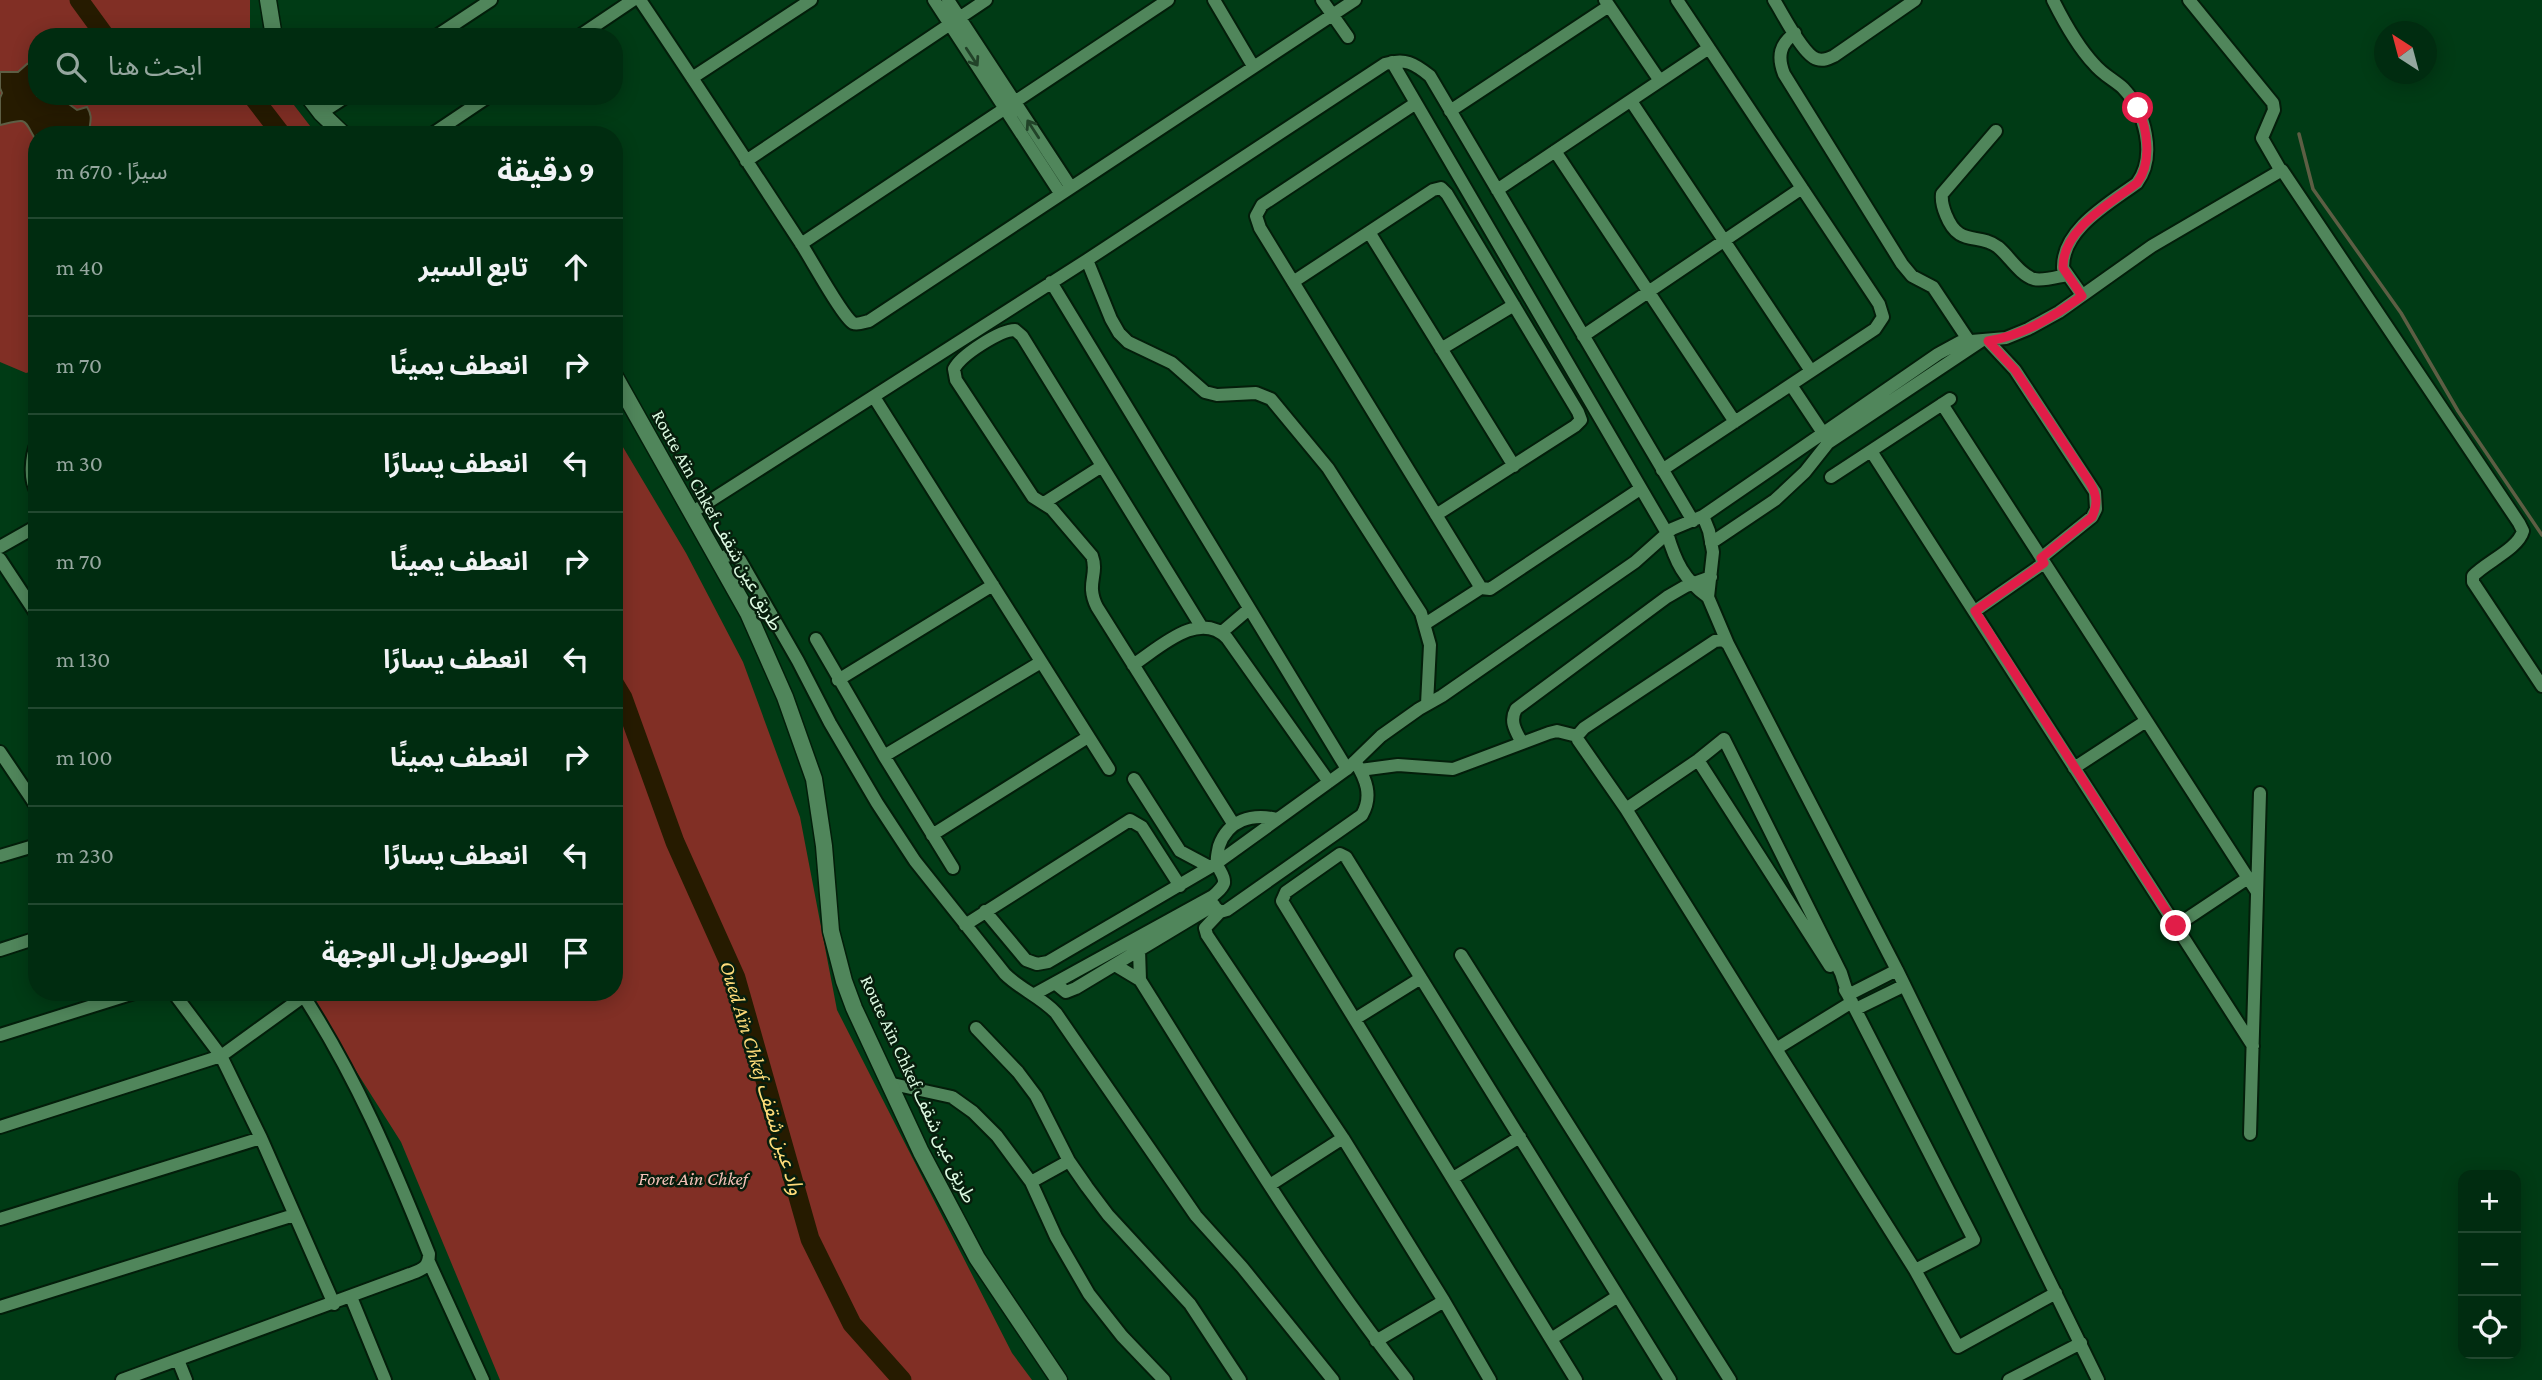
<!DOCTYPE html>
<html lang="ar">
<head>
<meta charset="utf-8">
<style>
	:root { --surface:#002c10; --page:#0e381e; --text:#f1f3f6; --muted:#95a79f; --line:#224830 }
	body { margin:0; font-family:"Crimson Pro","Noto Sans Arabic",serif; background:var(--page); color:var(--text); direction:rtl }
	.controls { position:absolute; right:21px; bottom:21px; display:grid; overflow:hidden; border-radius:14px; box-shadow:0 4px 18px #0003 }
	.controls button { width:63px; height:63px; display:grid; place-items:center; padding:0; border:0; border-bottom:2px solid var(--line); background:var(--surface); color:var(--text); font:35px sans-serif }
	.compass { position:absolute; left:2374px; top:21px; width:63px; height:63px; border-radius:50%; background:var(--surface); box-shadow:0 4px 18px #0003; rotate:324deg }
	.stop { position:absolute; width:21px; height:21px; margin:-16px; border:5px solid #e11d48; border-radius:50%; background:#fff }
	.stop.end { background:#e11d48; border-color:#fff; box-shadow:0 2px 7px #0008 }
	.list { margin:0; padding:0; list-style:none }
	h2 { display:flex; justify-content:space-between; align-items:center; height:91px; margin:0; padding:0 28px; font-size:30px }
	h2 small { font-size:23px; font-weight:400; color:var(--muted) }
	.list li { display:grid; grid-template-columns:46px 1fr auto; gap:21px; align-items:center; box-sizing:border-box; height:98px; padding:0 28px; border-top:2px solid var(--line) }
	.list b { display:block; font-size:26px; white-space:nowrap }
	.list em { font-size:23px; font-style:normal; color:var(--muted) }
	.icon { flex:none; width:38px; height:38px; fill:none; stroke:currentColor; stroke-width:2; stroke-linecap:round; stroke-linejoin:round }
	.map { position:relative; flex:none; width:2542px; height:1380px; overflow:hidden; direction:ltr }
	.search { position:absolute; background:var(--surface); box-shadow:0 4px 18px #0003; left:28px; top:28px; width:595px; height:77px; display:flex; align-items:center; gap:18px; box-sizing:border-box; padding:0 24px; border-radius:28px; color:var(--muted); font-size:26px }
	.panel { position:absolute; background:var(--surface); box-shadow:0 4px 18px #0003; left:28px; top:126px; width:595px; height:875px; border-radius:28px; direction:rtl }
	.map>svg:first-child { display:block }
</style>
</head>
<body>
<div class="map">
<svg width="2542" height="1380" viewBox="0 0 2542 1380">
	<rect width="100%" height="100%" fill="#003b15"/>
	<path fill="#812f25" d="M0,0H250V37H37V96H287L317,135H37V370L26,373L0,362Z
		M614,432L686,553L743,662L800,817L837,1010L1012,1353L1032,1380H500L401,1142L306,992H614Z"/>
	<path fill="#261b00" stroke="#5d5e44" stroke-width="2" d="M36,61L37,96H70L69,104L77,110L87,107C94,118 89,123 89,135H37V142C22,118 30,118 0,125V98L2,93L0,88V72H18L27,64Z"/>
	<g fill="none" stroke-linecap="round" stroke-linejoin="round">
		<path stroke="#5d5e44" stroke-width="3.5" d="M2299,134L2313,189L2401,313L2458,411L2542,535"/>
		<path stroke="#261b00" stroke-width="19" d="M79,0L106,37
			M252,96L282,135
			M614,683L623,698L675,842L736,978L810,1239L852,1324L902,1380"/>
		<defs>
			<path id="minor" d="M640,0C694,80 747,161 800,242C810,257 842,316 853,323C858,325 864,322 869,321L1355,0
				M934,0L1060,193
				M948,0L1070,186
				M1214,0L1253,66
				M1322,0L1348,37
				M1605,0L1660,81
				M1774,0C1783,14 1803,55 1817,59C1823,61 1828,59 1834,56L1915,0
				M2053,0C2064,22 2077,46 2094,64C2102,74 2114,80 2123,88C2145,111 2157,156 2137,183C2110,203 2062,229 2063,268L2082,295
				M2189,0L2273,103L2274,110L2262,138L2281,171
				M1795,33C1780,44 1777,56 1784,74L1902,264L1912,276L1933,287L1969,341
				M435,37L491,0
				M578,37L633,0
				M1392,62L1667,533C1675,561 1684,580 1708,597
				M692,78L811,0
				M1631,101L1811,371
				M1416,103L1262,205L1256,216L1260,228L1481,588L1490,589L1640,489
				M1450,111L1609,6
				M321,113L347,96
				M1996,131L1942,194C1941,202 1943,208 1946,215C1959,248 1978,232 1998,247C2009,256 2020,275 2034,279C2044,281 2056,277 2067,275
				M431,135L489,96
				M1555,151L1735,422
				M746,161L986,0
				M1497,190L1709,48
				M1369,232L1514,466
				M801,244L1168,0
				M1087,260L1111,319L1119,333L1128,342L1172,363L1205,392L1217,395L1256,393L1271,399L1328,468L1421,613L1430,645L1427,704
				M1051,282L1347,769
				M1293,282L1433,190L1441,188L1447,194L1578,412L1581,420L1575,426L1436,515
				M1583,336L1802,188
				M1988,341L2015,370L2095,492L2096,509L2092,517L2041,558
				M1441,349L1514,305
				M1791,385L1823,433
				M874,397L1109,769
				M1942,404L2257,892
				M37,443C31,457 29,479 37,492
				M1871,451L2253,1046
				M1662,470L1875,329L1883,317L1879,304L1677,0
				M1831,477L1950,399
				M1044,503L1102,466
				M691,513L1087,260L1385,64C1405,58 1414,63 1430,76L1693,521
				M1703,516L1709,531L1713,552L1708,597L1728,644
				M1711,543L1775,500L1805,472L1828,443L1981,341
				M0,547L37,526
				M0,559L37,615
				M717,559L733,554L740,560L798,661L830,723L877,803L915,861L1005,974C1020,989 1041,997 1056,1013L1196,1216L1242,1267L1333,1380
				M1975,611L2044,563
				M1425,624L1481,588
				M1201,626L1022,336L1015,330C1000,330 961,355 954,369L956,380L1033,497L1052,509L1092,556C1099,575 1085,583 1097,607L1234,825
				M1222,632L1249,609
				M816,639L884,756L953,868
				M1133,665C1159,648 1199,609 1227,638L1329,782
				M838,680L993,585
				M1522,743C1516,731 1509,722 1516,709L1667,597L1686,586L1711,577
				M0,752L37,807
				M884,756L1041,662
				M1698,760L1830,966
				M2074,768L2146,721
				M1360,770L1398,765L1453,769L1549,733L1557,731L1577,736
				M1134,779L1180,851L1210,867
				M1626,809L1698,760L1724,739L1841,973L1848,995L1974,1240L1915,1270
				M932,835L1088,737
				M0,856L37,845
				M1216,908L1220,912L1227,910L1362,815C1373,796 1366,779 1355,761
				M985,911L1026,960L1037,964L1048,962L1217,863L1347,769L1381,736L1419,709L1442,696L1635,562L1672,529L1703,516L1938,354L1960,342L2006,338L2028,329L2059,312L2152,246L2282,170L2519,523L2523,531C2518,549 2486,562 2473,576V582L2542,686
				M1220,912L1205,928L1207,935L1343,1138L1444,1301L1490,1380
				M965,925L1130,820L1142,827L1180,886
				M2176,926L2248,878
				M0,950L37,938
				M1139,950L1140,980
				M1461,955L1730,1380
				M1115,965L1140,980C1225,1115 1308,1254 1407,1380
				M1055,983L1066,992L1076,988L1214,905
				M1845,990L1848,995L1897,970
				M173,992L221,1056L261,1138L334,1304
				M1033,995L1213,896C1217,892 1222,889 1224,883C1225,875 1218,870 1217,863C1216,858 1218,851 1219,846C1228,820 1252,813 1277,819
				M1852,1002L1776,1049L1626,809L1578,740L1577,736L1584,728L1715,641L1723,640L1728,644L1897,970L2098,1380
				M1856,1009L1903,986
				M1355,1019L1421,978
				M976,1028L1018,1072L1036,1096L1069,1161L1087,1187L1108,1215L1190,1304L1240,1380
				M0,1035L137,992
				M1776,1049L1915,1270L1958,1347L2056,1293
				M888,1083L952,1097L973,1112L997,1136L1031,1182L1056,1237L1089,1294L1122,1336L1164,1380
				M0,1127L221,1056L304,996
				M2250,1134L2260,793
				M1453,1178L1520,1137
				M1031,1182L1069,1161
				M1270,1185L1343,1138
				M0,1219L261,1138
				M429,1262L483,1380
				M351,1297L385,1380
				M0,1307L294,1215
				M1551,1339L1618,1296
				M1376,1341L1444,1301
				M178,1360L186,1380
				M122,1380L410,1274C421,1270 429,1268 429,1254C392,1162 356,1076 301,992
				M1576,1380L1282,901L1286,892L1340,854L1346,857L1670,1380
				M2009,1380L2081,1343"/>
			<path id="tertiary" d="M268,0L274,37
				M308,96L321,113L344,135
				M614,375L748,613L785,697L814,779L824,846L831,931L844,981L854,1008L921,1152L977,1258L1059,1380"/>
		</defs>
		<use href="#minor" stroke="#031e0a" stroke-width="16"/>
		<use href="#tertiary" stroke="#031e0a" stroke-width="19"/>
		<use href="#minor" stroke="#50865b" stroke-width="12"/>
		<use href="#tertiary" stroke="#50865b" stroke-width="16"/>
	</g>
	<defs><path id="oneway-shaft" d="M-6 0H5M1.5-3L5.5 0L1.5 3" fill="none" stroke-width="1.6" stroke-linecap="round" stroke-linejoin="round" transform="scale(1.75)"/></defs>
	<g stroke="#214228">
		<use href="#oneway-shaft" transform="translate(972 57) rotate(57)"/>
		<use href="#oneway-shaft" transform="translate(1033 129) rotate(-123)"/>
	</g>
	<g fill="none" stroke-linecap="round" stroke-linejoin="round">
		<path stroke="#e11d48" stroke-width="9" d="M2138,108C2148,131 2152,163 2137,183C2110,204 2062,229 2063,268L2082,296C2053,317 2024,335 1988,341L2015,370L2090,483C2097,495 2098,504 2092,517L2041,558L2044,563L1975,611L2176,926"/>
	</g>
	<g text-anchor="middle" stroke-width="5" stroke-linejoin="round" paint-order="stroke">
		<g font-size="19" fill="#dcf9e1" stroke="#071d0c">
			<text transform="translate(718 520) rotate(61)" y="7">Route Aïn Chkef طريق عين شقف</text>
			<text transform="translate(919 1089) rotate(65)" y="7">Route Aïn Chkef طريق عين شقف</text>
		</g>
		<g font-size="19" font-style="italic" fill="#f5c1b8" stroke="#071d0c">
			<text x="693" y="1185">Foret Ain Chkef</text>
		</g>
		<g font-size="21" font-style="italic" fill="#fedb79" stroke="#071d0c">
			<text transform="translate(762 1078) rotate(73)" y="7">Oued Aïn Chkef واد عين شقف</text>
		</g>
	</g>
</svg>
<div class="controls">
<button>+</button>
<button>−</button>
<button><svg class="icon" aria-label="locate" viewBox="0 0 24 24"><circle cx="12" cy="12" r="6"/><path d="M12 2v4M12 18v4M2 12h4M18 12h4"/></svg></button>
</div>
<svg class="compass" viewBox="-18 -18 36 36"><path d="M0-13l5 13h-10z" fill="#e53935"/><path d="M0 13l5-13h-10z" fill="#95a79f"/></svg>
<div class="stop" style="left:2138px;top:108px"></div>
<div class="stop end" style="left:2176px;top:926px"></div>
<div class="search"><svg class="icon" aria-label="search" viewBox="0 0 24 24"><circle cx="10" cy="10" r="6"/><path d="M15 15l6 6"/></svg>ابحث هنا</div>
<section class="panel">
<h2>9 دقيقة<small>سيرًا · 670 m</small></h2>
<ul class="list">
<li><svg class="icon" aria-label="ahead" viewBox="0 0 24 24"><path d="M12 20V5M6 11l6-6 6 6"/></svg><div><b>تابع السير</b></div><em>40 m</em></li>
<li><svg class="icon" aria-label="right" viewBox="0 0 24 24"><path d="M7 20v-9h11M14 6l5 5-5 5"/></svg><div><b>انعطف يمينًا</b></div><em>70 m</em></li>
<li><svg class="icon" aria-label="left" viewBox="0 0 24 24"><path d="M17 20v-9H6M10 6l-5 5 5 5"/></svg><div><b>انعطف يسارًا</b></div><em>30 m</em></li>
<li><svg class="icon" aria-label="right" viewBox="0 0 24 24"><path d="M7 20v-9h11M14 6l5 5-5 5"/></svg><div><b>انعطف يمينًا</b></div><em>70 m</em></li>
<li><svg class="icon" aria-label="left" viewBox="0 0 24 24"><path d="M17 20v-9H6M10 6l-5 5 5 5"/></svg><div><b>انعطف يسارًا</b></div><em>130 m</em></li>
<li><svg class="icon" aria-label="right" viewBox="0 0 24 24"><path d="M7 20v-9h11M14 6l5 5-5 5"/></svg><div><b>انعطف يمينًا</b></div><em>100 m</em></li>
<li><svg class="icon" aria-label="left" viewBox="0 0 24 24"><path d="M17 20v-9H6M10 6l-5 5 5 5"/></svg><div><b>انعطف يسارًا</b></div><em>230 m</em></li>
<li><svg class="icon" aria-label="arrive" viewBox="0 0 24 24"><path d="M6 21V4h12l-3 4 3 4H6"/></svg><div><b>الوصول إلى الوجهة</b></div></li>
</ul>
</section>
</div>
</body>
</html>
